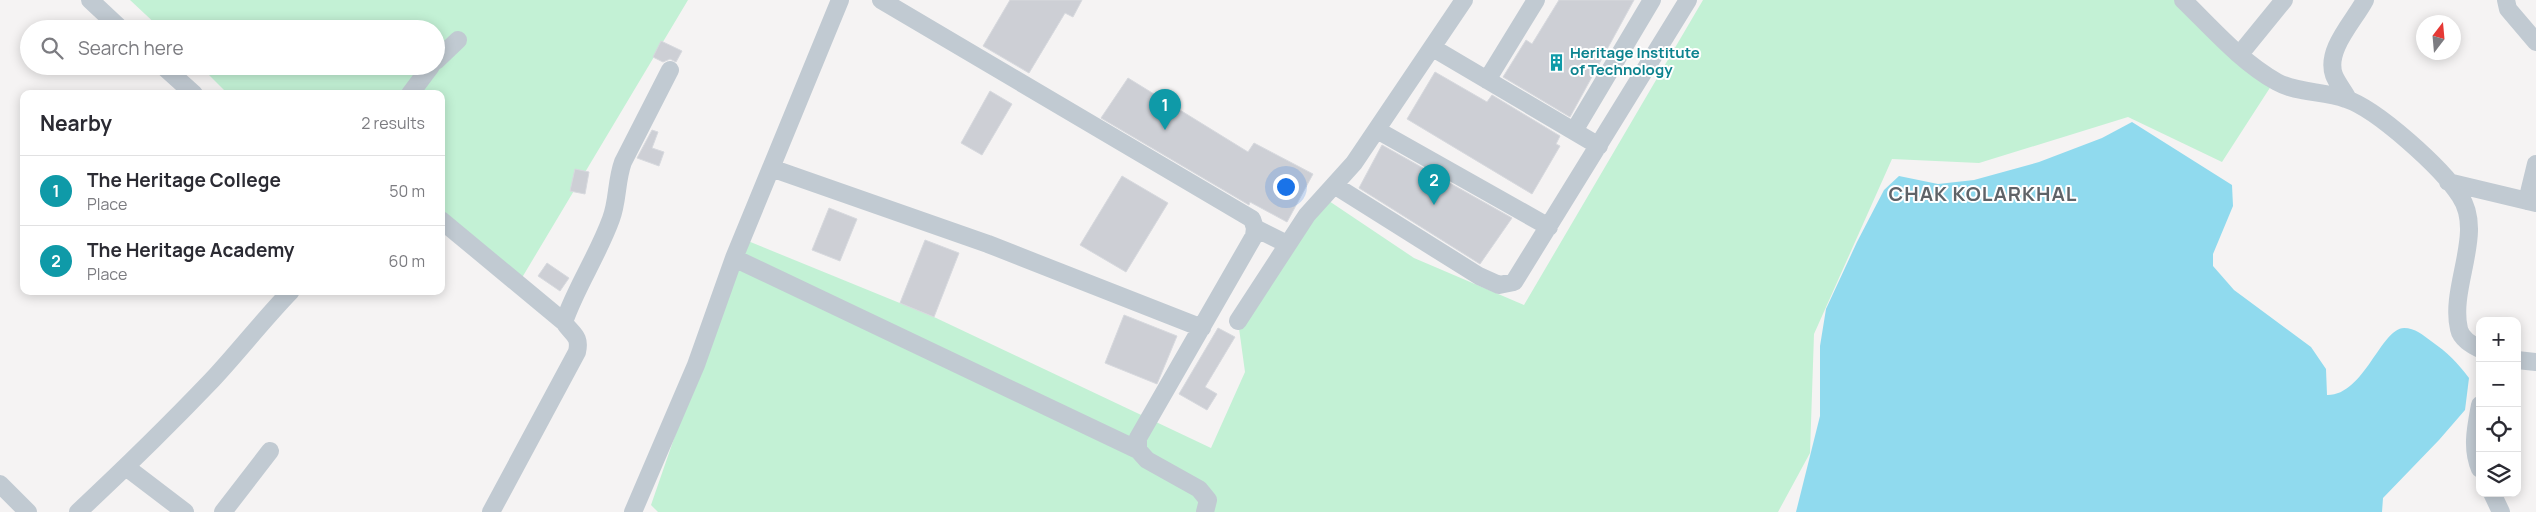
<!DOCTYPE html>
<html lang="en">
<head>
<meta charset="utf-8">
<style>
	:root { --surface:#fff; --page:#f2f2f3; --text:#2b2b33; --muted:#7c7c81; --line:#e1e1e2; --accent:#111827 }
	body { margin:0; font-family:Manrope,sans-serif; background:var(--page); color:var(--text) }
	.controls { position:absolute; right:15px; bottom:15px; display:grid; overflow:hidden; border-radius:10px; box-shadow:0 2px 12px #0003 }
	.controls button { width:45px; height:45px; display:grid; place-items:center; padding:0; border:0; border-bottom:1px solid var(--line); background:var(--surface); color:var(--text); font:25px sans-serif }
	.compass { position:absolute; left:2416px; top:15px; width:45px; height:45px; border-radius:50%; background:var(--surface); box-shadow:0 2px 12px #0003; rotate:16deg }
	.you { position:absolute; left:1285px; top:186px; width:18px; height:18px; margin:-12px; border:4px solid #fff; border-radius:50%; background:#1a73e8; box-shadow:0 0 0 8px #1a73e833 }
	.badge { display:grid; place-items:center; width:32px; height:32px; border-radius:50%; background:var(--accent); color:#fff; font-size:16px; font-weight:700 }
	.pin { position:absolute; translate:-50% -41px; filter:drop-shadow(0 1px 2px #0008) }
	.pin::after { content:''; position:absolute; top:26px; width:18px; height:15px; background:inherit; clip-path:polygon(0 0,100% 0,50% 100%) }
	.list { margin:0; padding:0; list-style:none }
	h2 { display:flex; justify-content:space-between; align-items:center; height:65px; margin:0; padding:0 20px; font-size:21px }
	h2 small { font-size:16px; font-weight:400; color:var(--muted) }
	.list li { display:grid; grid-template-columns:32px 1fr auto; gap:15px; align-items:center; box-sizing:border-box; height:70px; padding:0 20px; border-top:1px solid var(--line) }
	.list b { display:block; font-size:19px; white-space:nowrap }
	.list p { margin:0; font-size:16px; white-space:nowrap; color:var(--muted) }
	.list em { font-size:16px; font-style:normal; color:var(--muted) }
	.icon { flex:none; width:28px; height:28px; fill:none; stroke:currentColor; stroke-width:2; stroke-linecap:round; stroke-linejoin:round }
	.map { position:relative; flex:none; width:2536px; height:512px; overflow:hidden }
	.search { position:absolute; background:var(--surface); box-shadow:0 2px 12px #0003; left:20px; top:20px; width:425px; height:55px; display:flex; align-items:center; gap:12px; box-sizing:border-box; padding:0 18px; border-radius:28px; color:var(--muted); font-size:19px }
	.panel { position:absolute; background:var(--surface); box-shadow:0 2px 12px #0003; left:20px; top:90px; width:425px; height:205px; border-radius:10px }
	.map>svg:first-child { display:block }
</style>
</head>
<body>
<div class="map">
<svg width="2536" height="512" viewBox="0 0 2536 512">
	<rect width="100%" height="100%" fill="#f5f3f3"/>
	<path fill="#c3f1d5" d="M130,0H688L520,281L441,217V94H228L200,66H436V29H161Z
		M1703,0H2190L2273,83L2222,162L2128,117L1979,163L1892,159L1814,334L1810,453L1778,512H658L651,505L743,239L934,317L1211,448L1245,372L1238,321L1326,199L1414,258L1524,305Z"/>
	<path fill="#90daee" d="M2132,122L2232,185L2233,206L2213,254V266L2234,290L2311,347L2326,369L2327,395C2364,396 2381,328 2404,328C2415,328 2423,335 2431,341C2448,353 2457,362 2469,378L2465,410L2439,440L2383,498L2382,512H1796L1820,416V346L1826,309L1857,242L1884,190L1899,176L1938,184L1974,180L2039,162L2102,138Z"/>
	<path fill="#cdcfd5" stroke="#d7d9de" d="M1010,0H1082L1073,17L1065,13L1029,73L983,46Z
		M1559,0H1634L1570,117L1503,77L1526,40L1532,44Z
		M661,41L682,51L676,62L670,59L663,62L653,57Z
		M1435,72L1487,102L1492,95L1560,136L1556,144L1560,146L1532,194L1407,119Z
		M1128,78L1248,152L1254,143L1313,174L1287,222L1250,202L1249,205L1101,118Z
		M990,91L1012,104L982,155L961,143Z
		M652,130L658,132L652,148L664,152L659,166L637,158Z
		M1382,145L1512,218L1480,264L1359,188Z
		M575,169L589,172L585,194L570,191Z
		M1122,176L1168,203L1126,272L1080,245Z
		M829,208L857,219L840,261L812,250Z
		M925,240L959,253L934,317L900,303Z
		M547,263L569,278L560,291L538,276Z
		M1124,315L1177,336L1157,384L1105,363Z
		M1218,328L1235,337L1205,387L1217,394L1207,410L1179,394Z"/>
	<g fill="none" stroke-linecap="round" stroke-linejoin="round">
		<path stroke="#c1cad2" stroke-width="18" d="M90,0L121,29
			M881,0L1252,219L1255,228L1254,236L1138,438V450L1147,460L1199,489L1208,500L1205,512
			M2183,0C2212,28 2241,62 2277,82C2296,93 2325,91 2346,99C2377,109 2442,168 2460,196C2485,233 2449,287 2459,329C2461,339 2472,345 2480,349
			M2506,0L2508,9L2536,42
			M1433,48L1599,146
			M2240,54L2284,0
			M436,61L458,40
			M163,66L194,94
			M1487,80L1536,0
			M410,94L431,66
			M2348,99C2344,91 2337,83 2334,75C2325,50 2354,21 2365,0
			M1377,130L1549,227
			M1574,131L1652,0
			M771,168L988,244L1202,328
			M2448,182L2536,203
			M1334,185L1479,276L1499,285L1514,282L1688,0
			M2527,201L2536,164
			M441,220L564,322
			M1255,228L1287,244
			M734,258L1138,450
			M1238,321L1307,215L1354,163L1464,0
			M2517,360L2536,362
			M2480,405C2476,427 2471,448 2480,469
			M126,467L185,512
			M0,484L28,512
			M2492,493L2501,512
			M78,512C124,469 169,425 212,380C239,351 263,320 291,291
			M223,512L270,451
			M491,512L577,352C581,335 571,334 564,322C576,287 598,255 611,219C618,201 616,181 623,162L670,70
			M633,512L696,365L734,258L840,0"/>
	</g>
	<defs>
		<symbol id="building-bare" viewBox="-9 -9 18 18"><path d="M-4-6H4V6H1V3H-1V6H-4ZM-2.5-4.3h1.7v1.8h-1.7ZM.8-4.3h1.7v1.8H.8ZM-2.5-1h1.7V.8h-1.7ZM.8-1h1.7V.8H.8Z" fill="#0f9aa8" stroke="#fff" stroke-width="2.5" paint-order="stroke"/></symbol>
	</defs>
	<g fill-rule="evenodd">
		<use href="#building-bare" x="1544" y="50" width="25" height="25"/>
	</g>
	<g text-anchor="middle" stroke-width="4" stroke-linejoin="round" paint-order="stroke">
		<g font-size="15" font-weight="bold" fill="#0d838f" stroke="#fff" text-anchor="start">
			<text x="1570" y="58">Heritage Institute<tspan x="1570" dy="17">of Technology</tspan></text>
		</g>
		<g font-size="20" font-weight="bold" letter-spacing="1" fill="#5f6368" stroke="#fff">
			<text x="1983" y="201">CHAK KOLARKHAL</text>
		</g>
	</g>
</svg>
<div class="controls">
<button>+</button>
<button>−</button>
<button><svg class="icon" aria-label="locate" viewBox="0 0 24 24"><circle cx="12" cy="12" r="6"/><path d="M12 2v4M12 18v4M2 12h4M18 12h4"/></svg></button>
<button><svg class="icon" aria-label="layers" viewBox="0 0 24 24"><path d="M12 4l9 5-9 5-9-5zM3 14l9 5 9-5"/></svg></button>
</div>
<svg class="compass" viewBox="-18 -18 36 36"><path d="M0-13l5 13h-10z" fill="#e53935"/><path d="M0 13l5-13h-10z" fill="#7c7c81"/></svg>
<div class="you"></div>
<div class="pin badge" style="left:1165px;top:130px;background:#0f9aa8">1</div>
<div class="pin badge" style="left:1434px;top:205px;background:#0f9aa8">2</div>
<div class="search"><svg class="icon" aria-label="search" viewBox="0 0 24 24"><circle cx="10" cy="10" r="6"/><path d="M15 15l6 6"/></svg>Search here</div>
<section class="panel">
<h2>Nearby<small>2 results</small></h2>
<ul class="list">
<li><span class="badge" style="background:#0f9aa8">1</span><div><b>The Heritage College</b><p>Place</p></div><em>50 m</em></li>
<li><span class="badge" style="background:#0f9aa8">2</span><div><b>The Heritage Academy</b><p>Place</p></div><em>60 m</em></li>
</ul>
</section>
</div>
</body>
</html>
